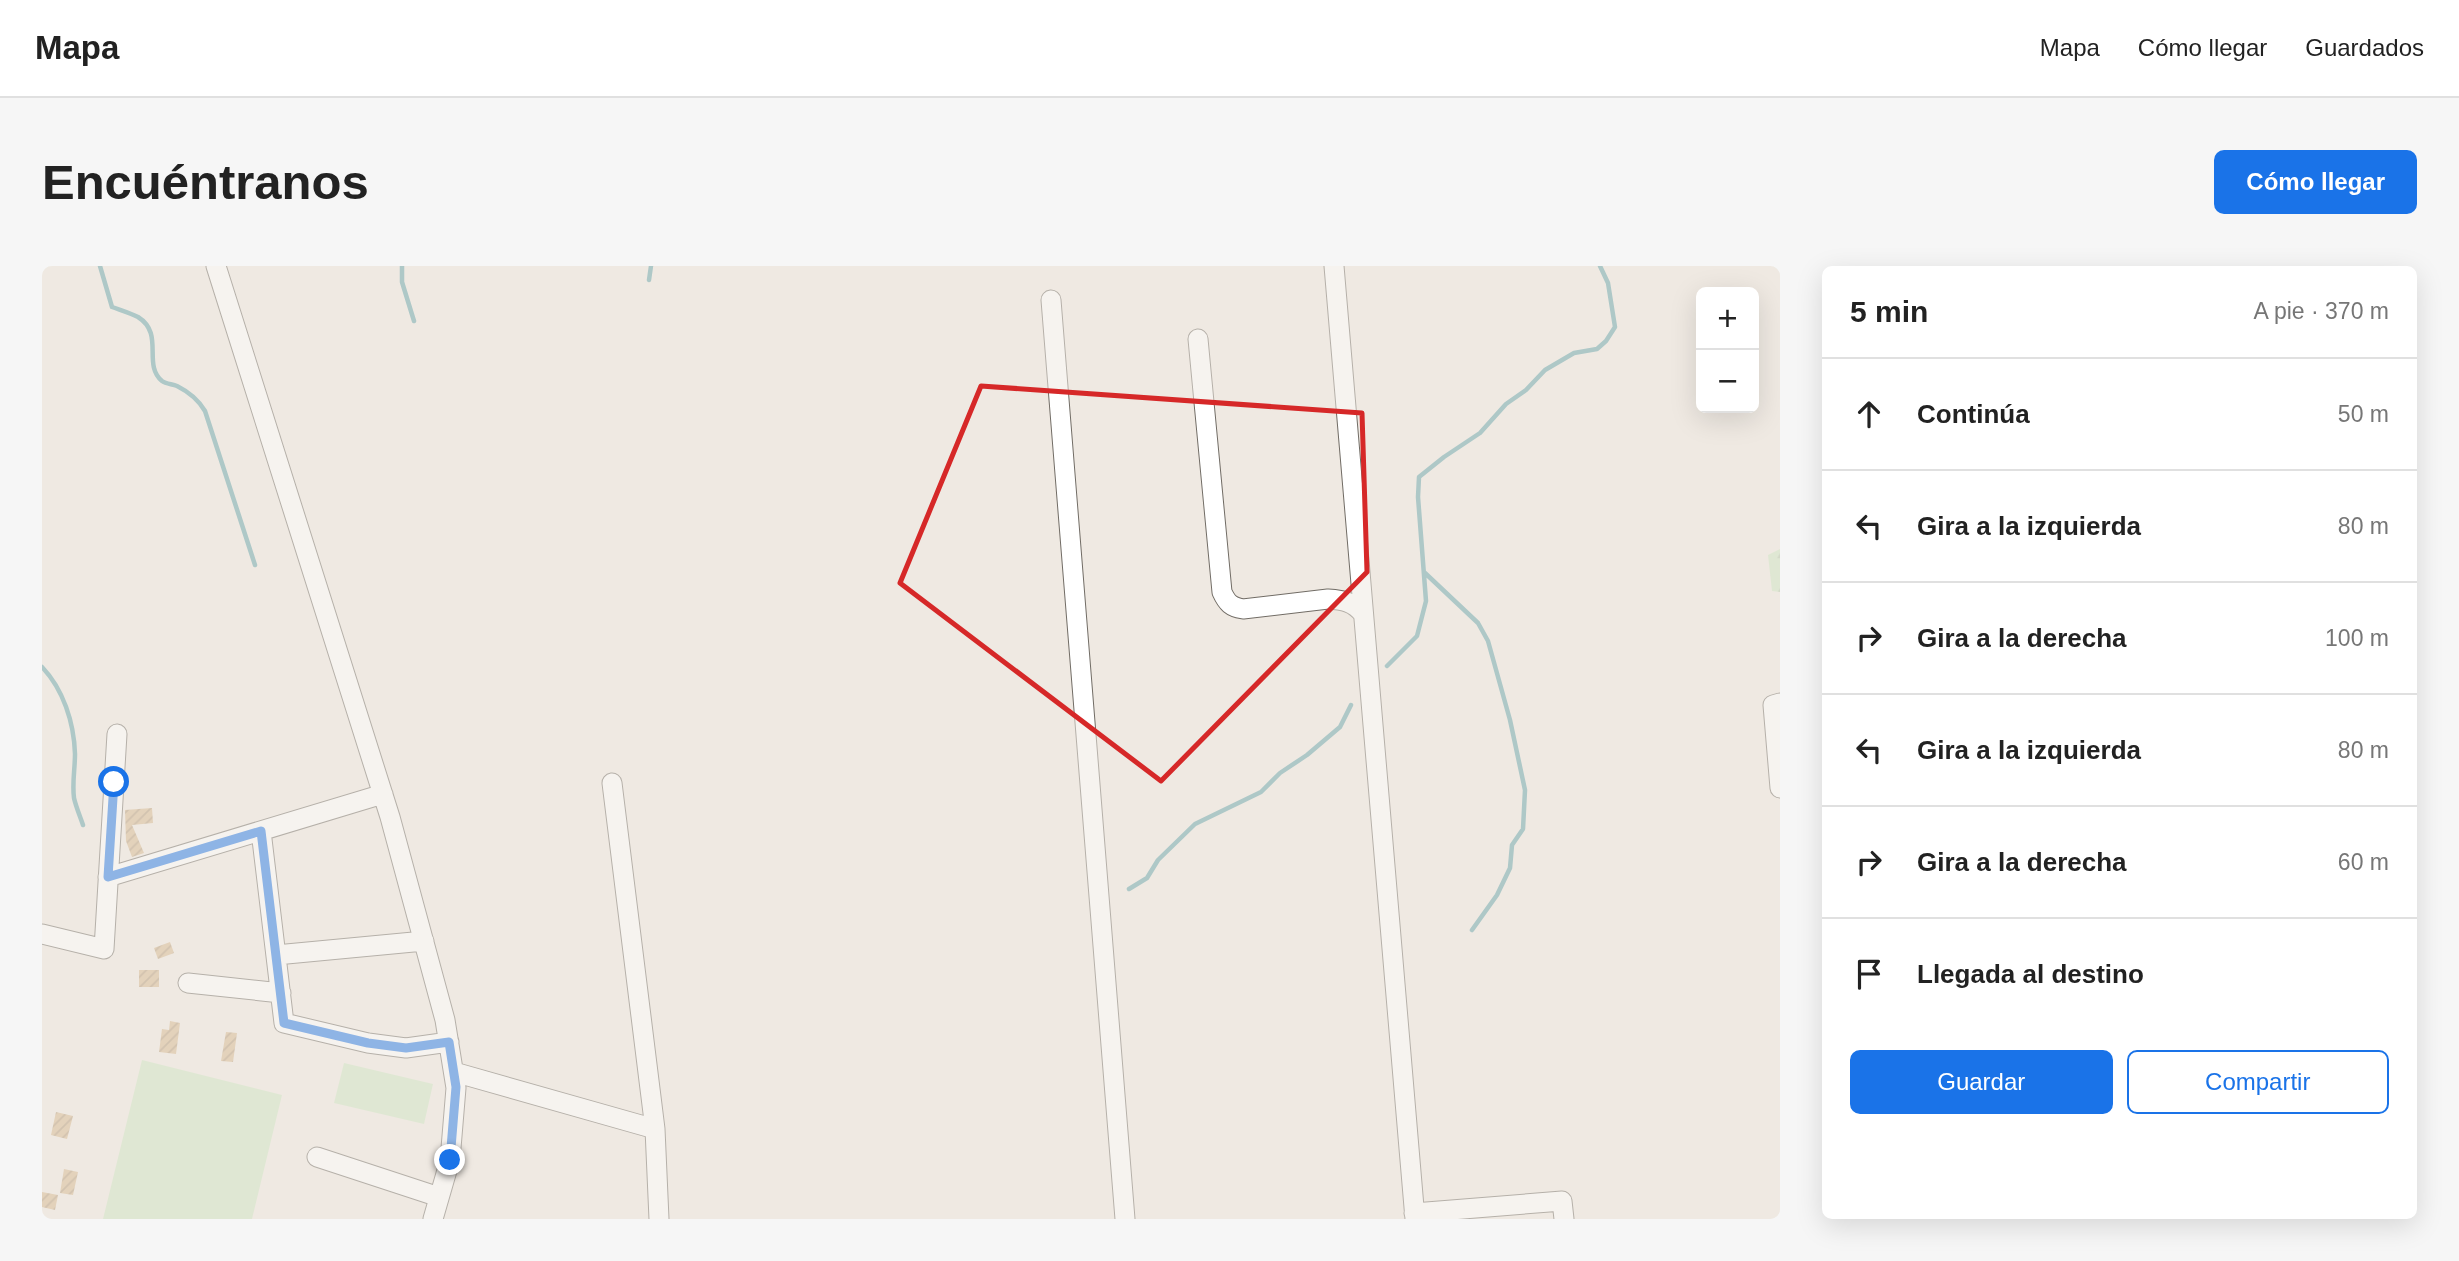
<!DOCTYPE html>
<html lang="es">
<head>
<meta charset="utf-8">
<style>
	:root { --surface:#fff; --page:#f6f6f6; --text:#222; --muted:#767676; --line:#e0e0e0; --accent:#1a73e8 }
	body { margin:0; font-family:Arial,sans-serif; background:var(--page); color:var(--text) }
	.controls { position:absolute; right:21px; top:21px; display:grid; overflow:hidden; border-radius:10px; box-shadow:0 7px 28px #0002 }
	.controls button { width:63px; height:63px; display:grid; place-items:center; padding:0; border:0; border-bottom:2px solid var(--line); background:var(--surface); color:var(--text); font:35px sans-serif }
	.stop { position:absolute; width:21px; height:21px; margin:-16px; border:5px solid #1a73e8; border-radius:50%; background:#fff }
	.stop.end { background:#1a73e8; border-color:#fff; box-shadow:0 2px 7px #0008 }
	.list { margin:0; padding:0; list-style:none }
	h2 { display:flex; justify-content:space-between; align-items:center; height:91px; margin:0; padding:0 28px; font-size:30px }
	h2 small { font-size:23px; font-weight:400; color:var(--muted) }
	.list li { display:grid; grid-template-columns:46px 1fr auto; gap:21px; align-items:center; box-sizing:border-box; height:112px; padding:0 28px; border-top:2px solid var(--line) }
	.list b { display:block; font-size:26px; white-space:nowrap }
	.list em { font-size:23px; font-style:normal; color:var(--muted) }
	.actions { display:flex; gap:14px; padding:21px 28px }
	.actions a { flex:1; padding:16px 0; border:2px solid var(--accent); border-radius:10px; text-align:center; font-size:24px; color:var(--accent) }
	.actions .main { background:var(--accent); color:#fff }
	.icon { flex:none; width:38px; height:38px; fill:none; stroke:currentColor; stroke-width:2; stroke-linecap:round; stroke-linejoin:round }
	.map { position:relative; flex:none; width:1738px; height:953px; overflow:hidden; border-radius:10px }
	header { display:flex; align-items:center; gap:42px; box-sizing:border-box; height:98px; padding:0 35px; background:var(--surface); border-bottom:2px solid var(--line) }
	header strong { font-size:33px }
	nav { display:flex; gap:38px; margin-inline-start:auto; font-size:24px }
	.intro { display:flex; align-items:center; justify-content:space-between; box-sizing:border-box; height:168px; padding:0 42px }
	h1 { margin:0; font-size:49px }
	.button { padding:18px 32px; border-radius:10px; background:var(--accent); color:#fff; font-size:24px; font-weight:700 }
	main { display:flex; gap:42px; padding:0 42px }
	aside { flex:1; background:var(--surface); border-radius:10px; box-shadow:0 7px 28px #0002 }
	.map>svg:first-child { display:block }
</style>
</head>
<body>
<header>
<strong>Mapa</strong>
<nav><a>Mapa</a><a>Cómo llegar</a><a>Guardados</a></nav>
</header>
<div class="intro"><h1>Encuéntranos</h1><a class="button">Cómo llegar</a></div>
<main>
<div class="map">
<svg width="1738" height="953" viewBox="0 0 1738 953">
	<defs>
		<pattern id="forest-firs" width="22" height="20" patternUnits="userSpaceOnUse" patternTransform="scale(1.75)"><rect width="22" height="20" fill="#cde5c2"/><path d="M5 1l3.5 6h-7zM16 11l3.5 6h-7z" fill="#b1c5a7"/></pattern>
		<pattern id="building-hatch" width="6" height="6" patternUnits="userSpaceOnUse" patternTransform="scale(1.75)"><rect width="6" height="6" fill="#d6b68c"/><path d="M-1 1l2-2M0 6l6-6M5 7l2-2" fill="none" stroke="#af9573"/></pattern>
	</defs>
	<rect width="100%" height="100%" fill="#efe9e2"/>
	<path fill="#cde5c2" d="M100,794L240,829L210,953H61Z
		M302,797L391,818L382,858L292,837Z"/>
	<path fill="url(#forest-firs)" d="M1738,283V326L1730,325L1726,289Z"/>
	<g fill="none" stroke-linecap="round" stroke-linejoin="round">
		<path stroke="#5f9fa7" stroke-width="4.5" d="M58,0L70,41C78,44 88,47 96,51C123,68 100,98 120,115C124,118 130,118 135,120C147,126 156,133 163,145L213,299
			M360,0V16L372,55
			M607,14L609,0
			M1383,307L1436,357L1446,375L1468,454L1483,524L1481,563L1470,579L1468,602L1455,629L1430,664
			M1345,400L1375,370L1384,335L1376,231L1377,211L1402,191L1438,167L1464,138L1484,124L1503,104L1532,87L1555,83L1564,75L1573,61L1566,17L1558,0
			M0,401C21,423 32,456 33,488C33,503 30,517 32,532C34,541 38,550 41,559
			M1087,623L1105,612L1116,594L1153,558L1219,526L1238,507L1265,489L1298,461L1309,439"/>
	</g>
	<path fill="url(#building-hatch)" d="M110,542L111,557L90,559L102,587L90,591L84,575L83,544Z
		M128,676L132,687L116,693L112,682Z
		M97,704H117V721H97Z
		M128,755L138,757L134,788L117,786L120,763L127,764Z
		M184,766L195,767L191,796L179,795Z
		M14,846L31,850L25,873L9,869Z
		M22,903L36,906L31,929L18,927Z
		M0,926L16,929L13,944L0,941Z"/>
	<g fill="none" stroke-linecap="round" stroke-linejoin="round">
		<defs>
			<path id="minor" d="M174,0L348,551L403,754L414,822L408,894L391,953
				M1292,0L1373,953
				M1009,34L1083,953
				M1156,73L1180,326C1185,337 1189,341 1201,343L1286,333C1301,334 1312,336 1321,348
				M1738,437L1731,439L1738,522
				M570,517L613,863L617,953
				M219,565L242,757L326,777L364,782L407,776
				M66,611L341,528
				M0,668L62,683L75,468
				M234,689L382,675
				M146,717L239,727
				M412,806L613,863
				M275,891L397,931
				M1372,947L1520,935L1522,953"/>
		</defs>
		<use href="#minor" stroke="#716c65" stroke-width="21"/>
		<use href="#minor" stroke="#fff" stroke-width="19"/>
	</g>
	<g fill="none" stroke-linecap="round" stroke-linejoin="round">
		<path stroke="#1a73e8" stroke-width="9" d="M72,516L66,611L219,565L242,757L326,777L364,782L407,776L414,821L408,894"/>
	</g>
	<path d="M0 0H1738V953H0ZM939,120L1320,147L1325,306L1119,515L858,317Z" fill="#efe9e2" fill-opacity=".55" fill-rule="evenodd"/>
	<path fill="none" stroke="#d62828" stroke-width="5" stroke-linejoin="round" d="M939,120L1320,147L1325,306L1119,515L858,317Z"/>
</svg>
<div class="controls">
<button>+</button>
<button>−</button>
</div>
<div class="stop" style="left:72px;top:516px"></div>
<div class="stop end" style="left:408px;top:894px"></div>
</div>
<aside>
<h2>5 min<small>A pie · 370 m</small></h2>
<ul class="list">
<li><svg class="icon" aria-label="ahead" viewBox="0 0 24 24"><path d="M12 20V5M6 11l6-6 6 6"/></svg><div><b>Continúa</b></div><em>50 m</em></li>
<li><svg class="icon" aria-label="left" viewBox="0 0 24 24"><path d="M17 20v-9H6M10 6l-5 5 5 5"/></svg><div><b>Gira a la izquierda</b></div><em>80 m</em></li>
<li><svg class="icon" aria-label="right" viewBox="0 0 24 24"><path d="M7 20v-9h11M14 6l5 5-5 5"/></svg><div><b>Gira a la derecha</b></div><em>100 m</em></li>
<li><svg class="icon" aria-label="left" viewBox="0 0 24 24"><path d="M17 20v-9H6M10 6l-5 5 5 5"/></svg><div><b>Gira a la izquierda</b></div><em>80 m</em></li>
<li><svg class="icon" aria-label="right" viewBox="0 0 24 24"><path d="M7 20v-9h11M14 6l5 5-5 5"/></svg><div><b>Gira a la derecha</b></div><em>60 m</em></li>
<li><svg class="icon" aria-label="arrive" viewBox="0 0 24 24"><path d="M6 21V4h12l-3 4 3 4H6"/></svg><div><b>Llegada al destino</b></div></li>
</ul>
<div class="actions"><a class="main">Guardar</a><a>Compartir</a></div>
</aside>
</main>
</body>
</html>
